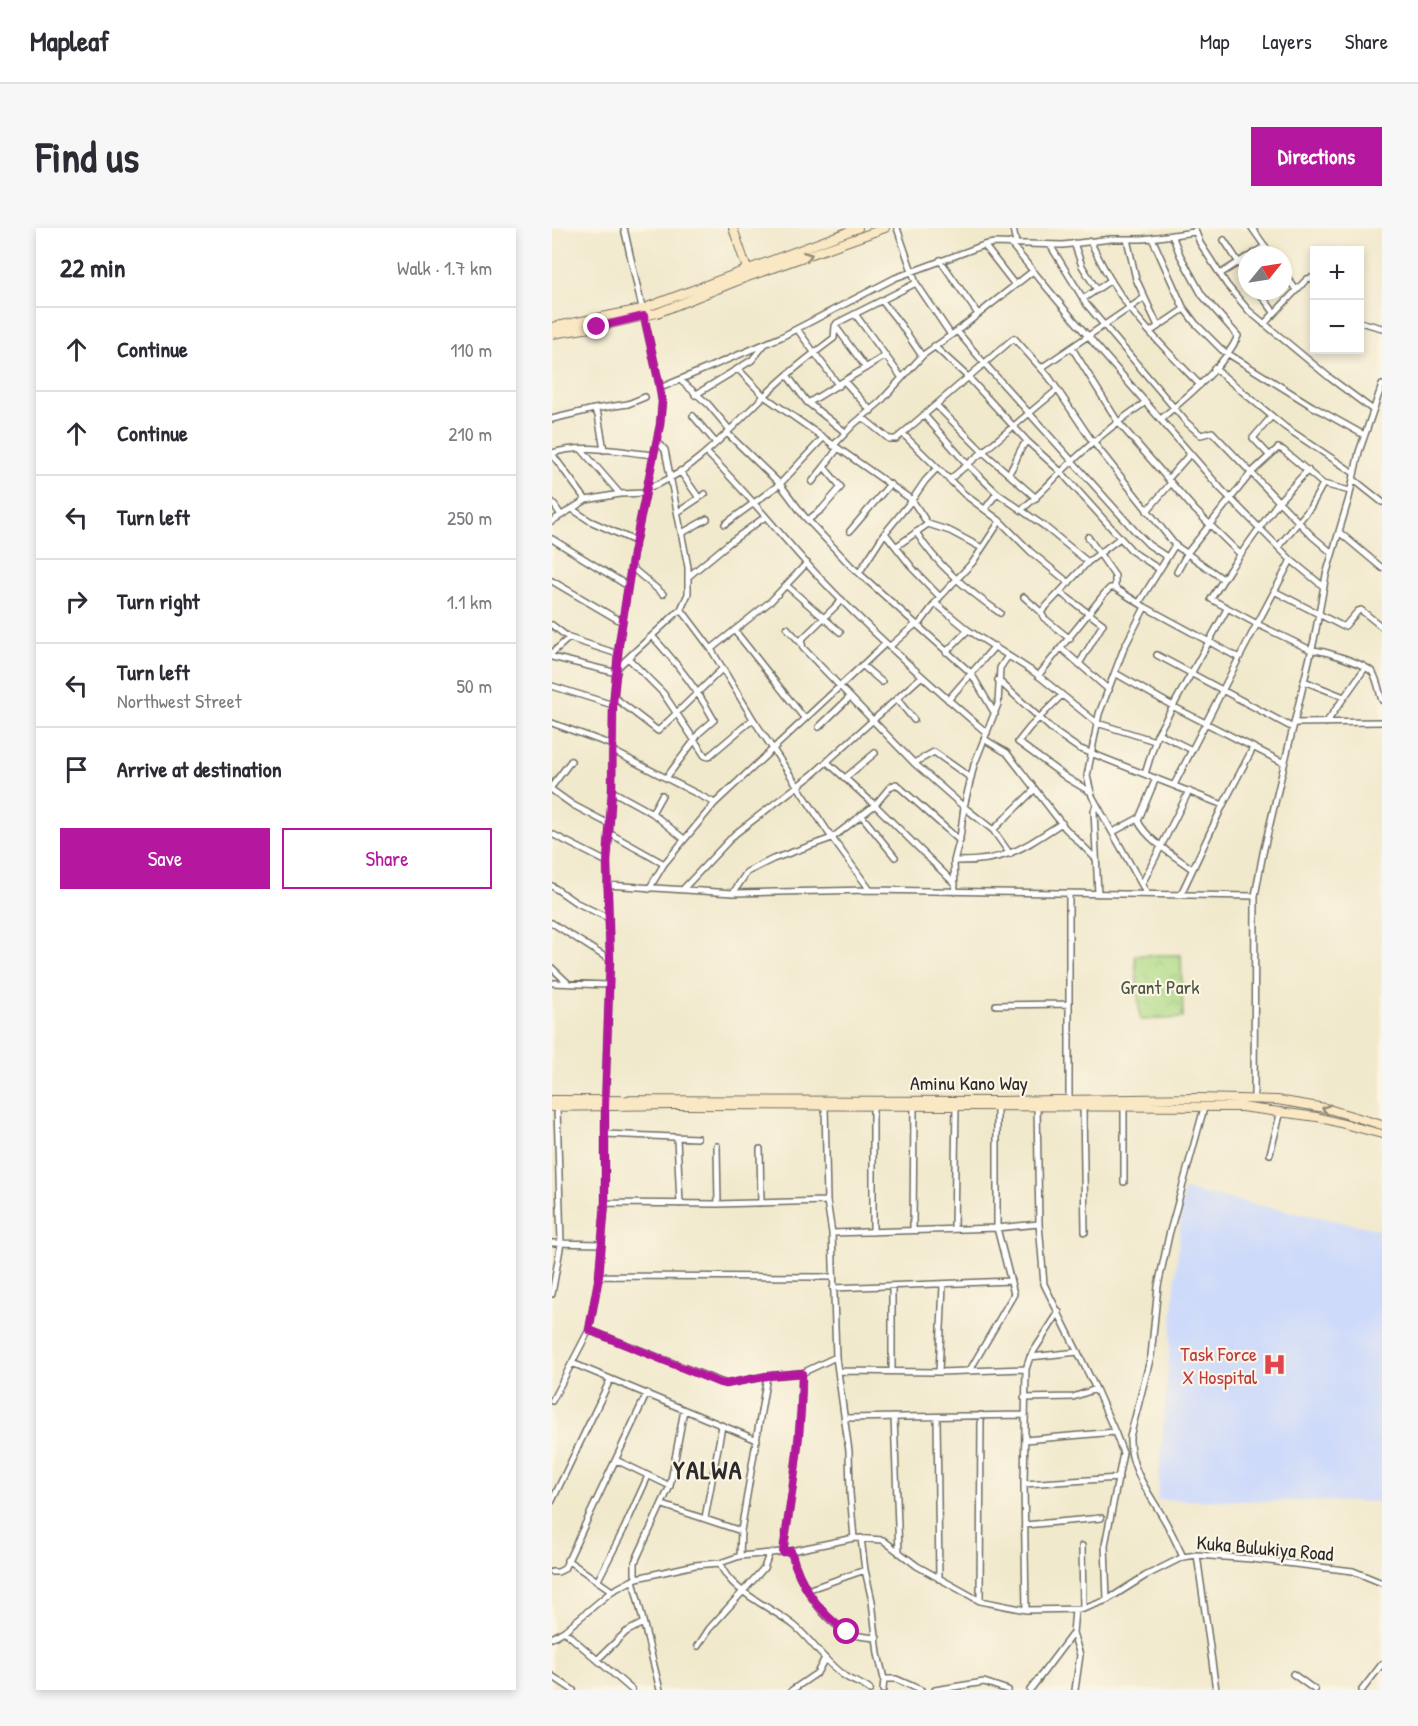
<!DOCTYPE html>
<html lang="en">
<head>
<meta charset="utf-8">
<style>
	:root { --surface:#fff; --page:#f7f7f7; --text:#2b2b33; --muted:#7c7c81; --line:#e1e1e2; --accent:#b5179e }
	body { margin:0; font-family:"Patrick Hand",sans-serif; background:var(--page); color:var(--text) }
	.controls { position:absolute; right:18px; top:18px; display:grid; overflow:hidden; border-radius:0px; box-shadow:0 3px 9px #0003 }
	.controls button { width:54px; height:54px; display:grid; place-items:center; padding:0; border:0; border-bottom:2px solid var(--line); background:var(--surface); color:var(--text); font:30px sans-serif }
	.compass { position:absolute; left:686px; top:18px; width:54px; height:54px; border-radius:50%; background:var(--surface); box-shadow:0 3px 9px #0003; rotate:60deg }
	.stop { position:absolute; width:18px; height:18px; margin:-14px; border:4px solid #b5179e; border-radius:50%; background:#fff }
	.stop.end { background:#b5179e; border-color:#fff; box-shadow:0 2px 6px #0008 }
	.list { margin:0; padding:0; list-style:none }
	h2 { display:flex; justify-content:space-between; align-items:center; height:78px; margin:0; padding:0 24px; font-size:26px }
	h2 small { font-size:20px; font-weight:400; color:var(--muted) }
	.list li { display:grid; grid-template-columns:39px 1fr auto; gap:18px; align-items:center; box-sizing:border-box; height:84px; padding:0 24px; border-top:2px solid var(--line) }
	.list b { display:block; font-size:22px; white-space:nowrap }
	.list p { margin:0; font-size:20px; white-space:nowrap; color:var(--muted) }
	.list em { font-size:20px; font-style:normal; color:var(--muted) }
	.actions { display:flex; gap:12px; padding:18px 24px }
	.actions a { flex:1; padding:14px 0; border:2px solid var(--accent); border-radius:0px; text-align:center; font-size:21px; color:var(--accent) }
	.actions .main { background:var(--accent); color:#fff }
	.icon { flex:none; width:33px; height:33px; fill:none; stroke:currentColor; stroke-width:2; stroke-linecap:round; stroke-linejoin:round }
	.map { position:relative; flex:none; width:830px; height:1462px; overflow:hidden; border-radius:0px }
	header { display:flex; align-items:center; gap:36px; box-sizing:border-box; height:84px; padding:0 30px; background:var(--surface); border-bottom:2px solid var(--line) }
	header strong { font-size:28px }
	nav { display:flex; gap:33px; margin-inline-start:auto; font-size:21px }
	.intro { display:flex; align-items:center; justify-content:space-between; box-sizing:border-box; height:144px; padding:0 36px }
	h1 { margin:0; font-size:42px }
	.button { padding:15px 27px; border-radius:0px; background:var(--accent); color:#fff; font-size:21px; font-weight:700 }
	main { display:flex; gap:36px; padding:0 36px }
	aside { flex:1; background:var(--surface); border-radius:0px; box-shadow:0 3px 9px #0003 }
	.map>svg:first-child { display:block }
</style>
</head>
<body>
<header>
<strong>Mapleaf</strong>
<nav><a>Map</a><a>Layers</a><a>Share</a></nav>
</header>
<div class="intro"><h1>Find us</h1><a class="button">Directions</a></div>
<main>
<aside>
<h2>22 min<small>Walk · 1.7 km</small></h2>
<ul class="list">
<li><svg class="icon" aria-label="ahead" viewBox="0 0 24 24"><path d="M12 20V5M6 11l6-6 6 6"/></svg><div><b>Continue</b></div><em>110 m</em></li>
<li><svg class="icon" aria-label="ahead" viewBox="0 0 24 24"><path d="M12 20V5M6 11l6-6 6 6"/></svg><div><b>Continue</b></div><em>210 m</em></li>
<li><svg class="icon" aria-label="left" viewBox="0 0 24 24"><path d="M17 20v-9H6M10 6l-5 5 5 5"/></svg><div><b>Turn left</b></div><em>250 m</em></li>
<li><svg class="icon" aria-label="right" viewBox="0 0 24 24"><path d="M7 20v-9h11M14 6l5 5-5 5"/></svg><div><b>Turn right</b></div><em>1.1 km</em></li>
<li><svg class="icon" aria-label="left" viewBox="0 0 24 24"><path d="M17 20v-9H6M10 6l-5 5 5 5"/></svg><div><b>Turn left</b><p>Northwest Street</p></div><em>50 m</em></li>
<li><svg class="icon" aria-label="arrive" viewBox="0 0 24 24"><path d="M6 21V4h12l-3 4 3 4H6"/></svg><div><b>Arrive at destination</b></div></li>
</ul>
<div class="actions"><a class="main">Save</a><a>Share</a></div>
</aside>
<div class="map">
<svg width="830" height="1462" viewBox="0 0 830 1462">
	<defs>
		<pattern id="park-crowns" width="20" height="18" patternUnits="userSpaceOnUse" patternTransform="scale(1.5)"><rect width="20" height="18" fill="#aeda85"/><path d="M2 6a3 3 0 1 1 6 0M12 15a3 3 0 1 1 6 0" fill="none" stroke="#96bb73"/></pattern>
	</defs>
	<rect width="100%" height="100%" fill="#fcf5e5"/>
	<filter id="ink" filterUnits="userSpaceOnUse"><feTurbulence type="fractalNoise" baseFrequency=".0167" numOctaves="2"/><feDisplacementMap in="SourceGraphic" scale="12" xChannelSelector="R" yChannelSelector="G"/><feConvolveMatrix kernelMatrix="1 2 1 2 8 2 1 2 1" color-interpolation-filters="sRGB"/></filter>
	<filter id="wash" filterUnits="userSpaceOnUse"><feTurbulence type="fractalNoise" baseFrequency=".008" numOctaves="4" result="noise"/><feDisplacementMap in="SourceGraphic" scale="24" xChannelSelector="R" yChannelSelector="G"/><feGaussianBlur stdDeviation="1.35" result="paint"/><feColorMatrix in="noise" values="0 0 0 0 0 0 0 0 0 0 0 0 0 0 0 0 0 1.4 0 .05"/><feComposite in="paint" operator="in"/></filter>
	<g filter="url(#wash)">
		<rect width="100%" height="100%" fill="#f1e9cc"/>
		<path fill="#cedafa" d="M631,962L830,1002V1274L605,1272Z"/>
		<path fill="url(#park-crowns)" stroke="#6c8258" stroke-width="1.5" d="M583,727H629L631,790L588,792Z"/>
	</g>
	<g filter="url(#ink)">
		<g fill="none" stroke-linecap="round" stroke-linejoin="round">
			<defs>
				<path id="street" d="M345,0L364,55L399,107
					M461,0L464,16
					M700,0L719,27
					M643,2L648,15L675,57L697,83L778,150L821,182
					M600,10L631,79L643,95L670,122L760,178L812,207
					M575,11L584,51L606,98
					M672,12L695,47
					M538,13C545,27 552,41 560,54C583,92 617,125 648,157
					M458,15L515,84L669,261L739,332L772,359
					M522,15L530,38L545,62
					M432,17L463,57
					M498,17L535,77L635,195L649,207L660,204L760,308L780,325
					M699,27L713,18
					M388,32L426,86
					M731,43L744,62
					M668,46L695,29
					M706,63L722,84
					M531,71L559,52
					M330,73L349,97L370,128
					M303,86L350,150
					M808,94L830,100
					M712,96L755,51L758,50L762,52
					M284,99L314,140
					M245,101L287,158
					M405,103L432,135L583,303L597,317L615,329
					M598,104L632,81
					M382,118L416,149L475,213L509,244L581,324L607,341
					M520,120L566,194L642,281L688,326
					M489,140L592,70
					M662,140L733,199L802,245
					M186,141L212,168L360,272L333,305L307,345
					M235,147L255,174L293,204
					M128,152L156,176L178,202
					M293,154L319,183
					M108,160L229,109L343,50L432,17L442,15L511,17L559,11H591L643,4
					M143,167L200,132L213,116
					M256,175L333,128
					M384,177L430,223L484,270
					M42,181L76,176L93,169
					M372,187L415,236L445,265L492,298L536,334
					M141,188L164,215
					M310,189L337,211H344L462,110L497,149L538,210L623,317L671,351
					M0,191L42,181L46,187L52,222
					M609,191C635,168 671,141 686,108L650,67L628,27L620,7
					M175,205L228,256L252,288L299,338L419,445L443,486
					M351,206L412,266L448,293L479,324L517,355
					M281,218L302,196L328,174L371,127L405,103L481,43
					M30,222L68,266
					M154,224C194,263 229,308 267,349C320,405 376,455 435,505
					M0,225C31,215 70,224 102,227
					M0,226L34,272
					M717,227L701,210L720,188
					M756,242L727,273L678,341L659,371L705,396L759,422C771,422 814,436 821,445C826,453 827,464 830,472
					M128,243L147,270
					M456,246C466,234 464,224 475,213
					M616,251L638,226
					M801,251L830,274
					M397,252L505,162
					M260,254L272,239
					M95,260C143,246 187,190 224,157C242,140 262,125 282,110L283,98L285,95L364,55
					M0,274L9,287
					M20,281L38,293L83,313
					M433,281L445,265
					M469,282C484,270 496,257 510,243C536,218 564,194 594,174
					M595,283L619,255
					M126,284L153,266
					M256,292L270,281L289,259L272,239L286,220
					M0,293L34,272L68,266L93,265
					M173,296L228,256L271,210
					M376,296L360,272L373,253L385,240
					M298,303L338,256
					M364,304C384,337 417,363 448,385
					M787,304L830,340
					M130,305L155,291
					M333,305L362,342L388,369
					M536,309L563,348V360
					M0,311L76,358
					M345,318L376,296L398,303L430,320
					M726,319L758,280L771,256
					M79,339L111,366
					M625,344L636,324L699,245L726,220L731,222L771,256L798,263
					M137,348L177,315L213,289
					M0,353L70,394
					M235,358L288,404
					M722,363L790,398H793L806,383L809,382L830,399
					M509,365L551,396L527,436
					M472,369L489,384
					M290,372L249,412L251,420L362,535L412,579L441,602L458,626
					M383,375L416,402
					M587,375L623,317
					M593,379L572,420L547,486L535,548L540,568L595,666
					M129,381L159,421L201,491L280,610L318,662
					M0,397L17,410L66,426
					M366,398L388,369L421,334L448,293
					M235,400L249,415
					M183,403L253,491
					M100,408C123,433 145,461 162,492L147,505L142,513L114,550
					M518,411L492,390L489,384L536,334L568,310
					M337,419L364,396
					M509,420L557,462
					M159,421L219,373L255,335
					M394,424L416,402L483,445L545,495L603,513
					M0,425L17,410
					M605,427L741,500
					M0,429L65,445
					M76,430L111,465L153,528L156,529L201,491
					M310,437L330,454
					M65,440L129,381L136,366V339L113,222L105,213
					M563,445L626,481L732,535
					M486,448L553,365L558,360H563L593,379L687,430
					M446,452L503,504L526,520L671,577
					M752,453L792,469
					M0,458L61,477
					M510,467L478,499L466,514L515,550L537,563
					M62,469L106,503L171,440
					M345,471L362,492
					M396,472L443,418
					M0,495L60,517
					M742,495L830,494
					M774,495L813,440
					M267,499L297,470
					M606,505L640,522
					M432,511L455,525L513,600L543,630
					M61,523L163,575
					M275,534L325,579L403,656
					M362,535L382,524L419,550
					M593,546L605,507L675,381
					M293,550L323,525
					M604,550L586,593C596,613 623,628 640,641
					M622,557L687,430L739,332
					M0,558L19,533
					M0,562L21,577L57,596
					M60,563L100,585L132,611
					M544,577L542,583L546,666
					M100,585L110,567
					M309,587L343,629
					M441,602L483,561
					M561,604L585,591
					M57,605L112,636
					M0,606L55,634
					M402,633C453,634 468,622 510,595
					M590,656L637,563
					M55,657L181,665L318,662L703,668
					M0,658L23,674L56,690
					M132,660L183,606L260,547L369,449
					M97,661L112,636L163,575L333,416
					M403,664L402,633L408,610L412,579L422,537L446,476L448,440L456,428
					M181,665L195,644L221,631L280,610L323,577L338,559L344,556L408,613
					M517,666V874
					M629,666L671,577L701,520
					M0,695L58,732
					M0,740L17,756
					M0,755L57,757
					M444,777L517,776
					M702,872L703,668L711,625L762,412L774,347L797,270L807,224L830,157
					M273,878L275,973L280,1005L284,1129L297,1223L298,1265L302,1310
					M531,878L533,1004
					M485,879L487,996L492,1056L544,1161L563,1204L571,1225L553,1317L555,1372
					M53,906L145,910
					M125,910L128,976
					M165,918L166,976
					M208,921L209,975
					M718,926L729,883
					M572,954V878
					M53,975L166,976L275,973
					M402,1001L404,878
					M361,1002L362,878
					M321,1004V878
					M280,1005L445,1000L487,996
					M0,1015L50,1016
					M47,1048L280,1049
					M281,1060L459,1053
					M0,1066L9,1015L5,880
					M37,1102L174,1156L215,1148L250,1145L284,1129
					M478,1129L526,1124
					M20,1135L205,1212
					M418,1142L462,1066L445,1000V878
					M286,1143L387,1144L474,1141
					M340,1143V1058
					M387,1144L391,1057
					M472,1170L521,1169L544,1161
					M0,1173L37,1102L47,1048L53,975V879L58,732L55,634L60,563L61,477L67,416L81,326L108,197L110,174L107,155L72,0
					M342,1189L347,1325
					M385,1189L387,1351
					M293,1190L472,1187
					M473,1212L563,1204
					M64,1232L118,1258
					M472,1256L567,1250
					M0,1273L58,1152
					M111,1277L189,1303
					M153,1290L170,1198
					M473,1297L549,1290
					M309,1310L313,1342L320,1373L326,1426L332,1451L331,1462
					M530,1318L531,1381
					M239,1323C246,1352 269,1392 297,1405C306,1409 315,1409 325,1410
					M231,1324C240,1265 250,1205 250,1145
					M645,1327L664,1462
					M188,1328L189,1303L215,1148
					M631,1329C625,1316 619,1303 612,1291C597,1265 577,1240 578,1209L599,1128L606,1058L617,1007L652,880
					M15,1332L60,1363
					M168,1335C177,1364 222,1380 244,1399C262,1415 274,1436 294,1449C302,1454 311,1456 318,1462
					M0,1344H6L12,1341L95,1165
					M85,1350L83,1346V1334L118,1258L132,1182
					M46,1352L72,1301L96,1248
					M81,1352L108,1462
					M255,1362L313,1342
					M428,1373L429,1187
					M474,1382L472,1256L474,1141L478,1129L507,1084
					M12,1403L80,1462
					M521,1405L528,1427L523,1462
					M0,1410L12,1403L60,1363L85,1350L143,1337L168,1335L188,1328L239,1323L302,1310L331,1312L365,1338L428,1373L474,1382L531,1381L555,1372L593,1348L631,1329L645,1327L700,1331L801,1343L830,1355
					M146,1418L157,1401L212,1340L217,1326
					M46,1431L74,1404L91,1395
					M741,1446L763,1462
					M0,1448L21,1462
					M332,1451H344L369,1462
					M240,1462L265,1445L273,1430
					M383,1462L432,1454L456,1462
					M478,1462L521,1405L523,1382
					M810,1462L830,1436"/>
				<path id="secondary" d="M181,0L195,41
					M0,99L90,81L306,0
					M0,106L45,99L105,85L190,51L333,0
					M0,872L448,873L647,870L725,872L773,880L830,897
					M0,879L119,877L689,879L765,889L830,906"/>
			</defs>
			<use href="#street" stroke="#706e63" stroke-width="8"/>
			<use href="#secondary" stroke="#706e63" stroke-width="10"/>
			<use href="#street" stroke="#fff" stroke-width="5"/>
			<use href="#secondary" stroke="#fae7c3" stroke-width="8"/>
		</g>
		<defs><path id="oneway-chevron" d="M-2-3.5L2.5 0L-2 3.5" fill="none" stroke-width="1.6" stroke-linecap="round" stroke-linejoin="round" transform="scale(1.5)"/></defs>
		<g stroke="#928977">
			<use href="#oneway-chevron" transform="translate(256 28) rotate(-20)"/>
			<use href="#oneway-chevron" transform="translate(774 881) rotate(-167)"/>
		</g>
	</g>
	<g fill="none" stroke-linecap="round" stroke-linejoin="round" filter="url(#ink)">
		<path stroke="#b5179e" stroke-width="8" d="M45,99L92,88L107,155L110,174L108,197L81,326L67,416L61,477L60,562L55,634L58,732L53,879V975L47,1048L37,1102L168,1155L174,1156L215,1148L250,1145C250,1205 240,1265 231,1324L239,1323C247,1356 267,1385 295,1404"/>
	</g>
	<defs>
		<symbol id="hospital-bare" viewBox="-9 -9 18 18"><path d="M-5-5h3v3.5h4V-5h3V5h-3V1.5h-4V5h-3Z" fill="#e0444e" stroke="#fcf5e5" stroke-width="2.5" paint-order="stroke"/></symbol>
	</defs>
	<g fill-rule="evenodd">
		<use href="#hospital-bare" x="706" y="1120" width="33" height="33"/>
	</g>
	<g text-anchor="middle" stroke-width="4.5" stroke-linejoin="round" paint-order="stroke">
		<g font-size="20" fill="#4c5742" stroke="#fcf5e5">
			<text x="608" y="766">Grant Park</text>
		</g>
		<g font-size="20" fill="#2b2b2b" stroke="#fcf5e5">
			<text x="417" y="862">Aminu Kano Way</text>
			<text transform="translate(713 1320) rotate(5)" y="7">Kuka Bulukiya Road</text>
		</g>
		<g font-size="20" fill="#be3a42" stroke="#fcf5e5" text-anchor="end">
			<text x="705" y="1133">Task Force<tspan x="705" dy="23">X Hospital</tspan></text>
		</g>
		<g font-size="26" font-weight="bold" letter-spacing="1.5" fill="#2b2b2b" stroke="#fcf5e5">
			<text x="156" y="1251">YALWA</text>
		</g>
	</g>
</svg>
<div class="controls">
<button>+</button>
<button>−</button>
</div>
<svg class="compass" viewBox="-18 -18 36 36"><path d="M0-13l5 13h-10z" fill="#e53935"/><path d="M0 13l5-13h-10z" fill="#7c7c81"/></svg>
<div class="stop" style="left:295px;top:1404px"></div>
<div class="stop end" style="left:45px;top:99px"></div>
</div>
</main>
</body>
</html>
